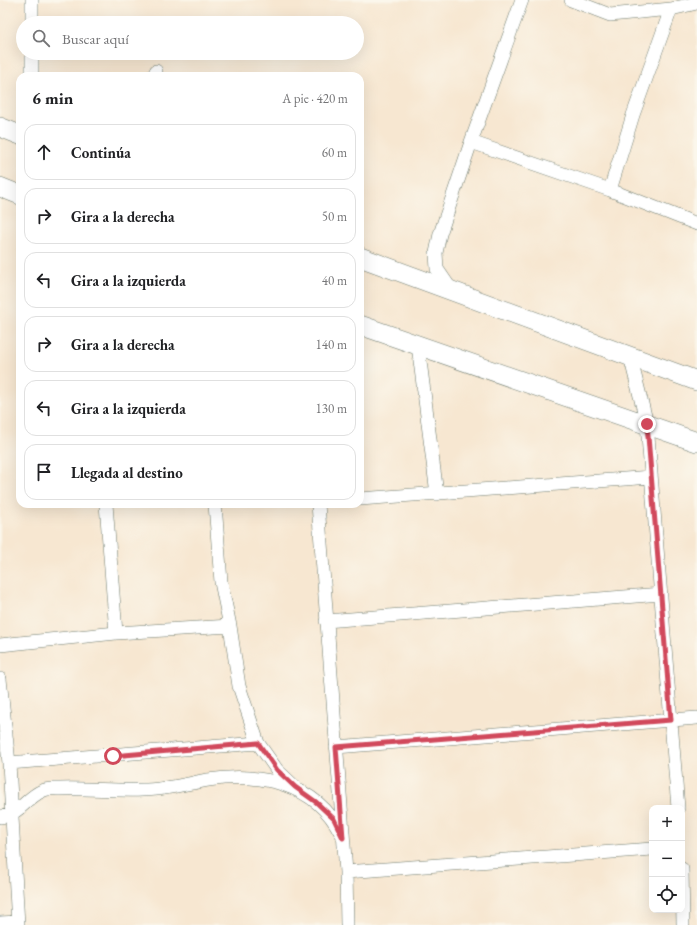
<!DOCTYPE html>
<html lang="es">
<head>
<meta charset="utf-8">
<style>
	:root { --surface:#fff; --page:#f2f2f2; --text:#202124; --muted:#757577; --line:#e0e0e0 }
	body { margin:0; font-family:"EB Garamond",serif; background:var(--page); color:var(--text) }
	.controls { position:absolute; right:12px; bottom:12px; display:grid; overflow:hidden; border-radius:8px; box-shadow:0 4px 16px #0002 }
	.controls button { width:36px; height:36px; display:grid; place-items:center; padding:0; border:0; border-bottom:1px solid var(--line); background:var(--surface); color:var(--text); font:20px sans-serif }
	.stop { position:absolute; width:12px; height:12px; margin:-9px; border:3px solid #d1495b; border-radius:50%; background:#fff }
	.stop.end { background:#d1495b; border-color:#fff; box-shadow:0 1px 4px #0008 }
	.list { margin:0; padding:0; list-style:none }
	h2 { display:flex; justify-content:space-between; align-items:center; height:52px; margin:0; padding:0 16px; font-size:17px }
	h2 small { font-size:13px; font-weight:400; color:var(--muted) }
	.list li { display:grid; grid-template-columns:26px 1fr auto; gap:12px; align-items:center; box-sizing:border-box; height:56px; margin:0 8px 8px; padding:0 8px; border:1px solid var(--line); border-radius:12px }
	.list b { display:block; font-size:15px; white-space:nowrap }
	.list em { font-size:13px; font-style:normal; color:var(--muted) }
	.icon { flex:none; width:22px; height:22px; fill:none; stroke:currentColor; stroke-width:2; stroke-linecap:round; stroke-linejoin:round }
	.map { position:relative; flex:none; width:697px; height:925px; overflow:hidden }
	.search { position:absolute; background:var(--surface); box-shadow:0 4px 16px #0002; left:16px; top:16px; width:348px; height:44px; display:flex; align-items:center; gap:10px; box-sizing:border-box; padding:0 14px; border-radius:22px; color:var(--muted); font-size:15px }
	.panel { position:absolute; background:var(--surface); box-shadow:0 4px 16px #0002; left:16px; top:72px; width:348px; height:436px; border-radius:12px }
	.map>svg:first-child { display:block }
</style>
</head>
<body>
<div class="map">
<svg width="697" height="925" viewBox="0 0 697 925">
	<rect width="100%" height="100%" fill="#fbf7ec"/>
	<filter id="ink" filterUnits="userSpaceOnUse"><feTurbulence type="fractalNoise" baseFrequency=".025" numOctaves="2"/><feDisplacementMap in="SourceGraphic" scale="8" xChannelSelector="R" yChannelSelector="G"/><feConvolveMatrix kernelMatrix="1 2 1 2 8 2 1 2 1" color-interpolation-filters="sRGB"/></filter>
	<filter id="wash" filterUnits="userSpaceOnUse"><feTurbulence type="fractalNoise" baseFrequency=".012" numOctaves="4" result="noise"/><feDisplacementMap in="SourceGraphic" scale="16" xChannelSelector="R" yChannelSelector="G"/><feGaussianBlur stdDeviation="0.9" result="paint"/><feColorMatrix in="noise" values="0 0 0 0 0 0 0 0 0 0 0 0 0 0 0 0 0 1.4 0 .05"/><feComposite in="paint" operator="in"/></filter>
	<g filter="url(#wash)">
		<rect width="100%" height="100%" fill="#f7e7d1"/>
	</g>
	<g filter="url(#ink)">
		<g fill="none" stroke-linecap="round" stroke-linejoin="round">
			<defs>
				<path id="street" d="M32,0V23
					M571,0L610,15L671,9L697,3
					M32,53V76
					M154,76L156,71
					M471,142L610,190L697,224
					M610,190L633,115L671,9
					M452,291L437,269L436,253L440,234L471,142L522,0
					M418,345L437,494
					M630,356L647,424L678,808
					M360,499L651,477
					M106,504L116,633
					M215,504L221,582L230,626L239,686L258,743L277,770L294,786
					M318,504L346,872L347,925
					M326,621L661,594
					M0,645L116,633L230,626
					M0,679L9,763L18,925
					M336,747L697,718
					M9,763L258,743
					M0,817C19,815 26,798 42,791C47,788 55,789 60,789C88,788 115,791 142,790C164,790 186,784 208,780C260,772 316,783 341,833
					M682,869L683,925
					M346,872L652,849
					M0,923L18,922"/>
				<path id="secondary" d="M0,127L20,135
					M0,187L20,195
					M360,257L697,381
					M360,325L697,442"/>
			</defs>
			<use href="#street" stroke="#6b786b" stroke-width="14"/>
			<use href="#secondary" stroke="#6b786b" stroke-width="20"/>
			<use href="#street" stroke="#fff" stroke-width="13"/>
			<use href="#secondary" stroke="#fff" stroke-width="19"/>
		</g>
	</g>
	<g fill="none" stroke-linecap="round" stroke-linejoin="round" filter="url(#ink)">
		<path stroke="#d1495b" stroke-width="5" d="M113,756L258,743L277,770L295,787L316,802L334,819L343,838L336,747L671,720L647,424"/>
	</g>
</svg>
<div class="controls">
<button>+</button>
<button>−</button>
<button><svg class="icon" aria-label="locate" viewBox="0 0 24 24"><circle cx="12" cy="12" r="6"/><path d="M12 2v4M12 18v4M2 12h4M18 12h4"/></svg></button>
</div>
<div class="stop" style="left:113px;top:756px"></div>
<div class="stop end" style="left:647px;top:424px"></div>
<div class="search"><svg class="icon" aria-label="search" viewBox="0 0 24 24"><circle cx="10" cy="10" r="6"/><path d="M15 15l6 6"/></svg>Buscar aquí</div>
<section class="panel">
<h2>6 min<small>A pie · 420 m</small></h2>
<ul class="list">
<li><svg class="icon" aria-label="ahead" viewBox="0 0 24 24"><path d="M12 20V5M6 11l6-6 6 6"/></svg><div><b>Continúa</b></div><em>60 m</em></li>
<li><svg class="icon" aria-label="right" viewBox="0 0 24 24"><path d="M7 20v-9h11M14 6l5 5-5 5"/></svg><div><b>Gira a la derecha</b></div><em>50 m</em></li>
<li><svg class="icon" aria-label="left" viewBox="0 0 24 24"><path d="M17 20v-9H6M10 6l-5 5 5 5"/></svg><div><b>Gira a la izquierda</b></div><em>40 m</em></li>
<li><svg class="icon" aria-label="right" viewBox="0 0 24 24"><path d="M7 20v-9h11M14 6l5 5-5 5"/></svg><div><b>Gira a la derecha</b></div><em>140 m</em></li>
<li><svg class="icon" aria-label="left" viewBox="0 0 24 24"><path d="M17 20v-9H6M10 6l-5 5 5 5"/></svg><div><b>Gira a la izquierda</b></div><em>130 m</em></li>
<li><svg class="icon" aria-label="arrive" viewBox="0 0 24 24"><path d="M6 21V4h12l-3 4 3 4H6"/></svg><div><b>Llegada al destino</b></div></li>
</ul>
</section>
</div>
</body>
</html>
